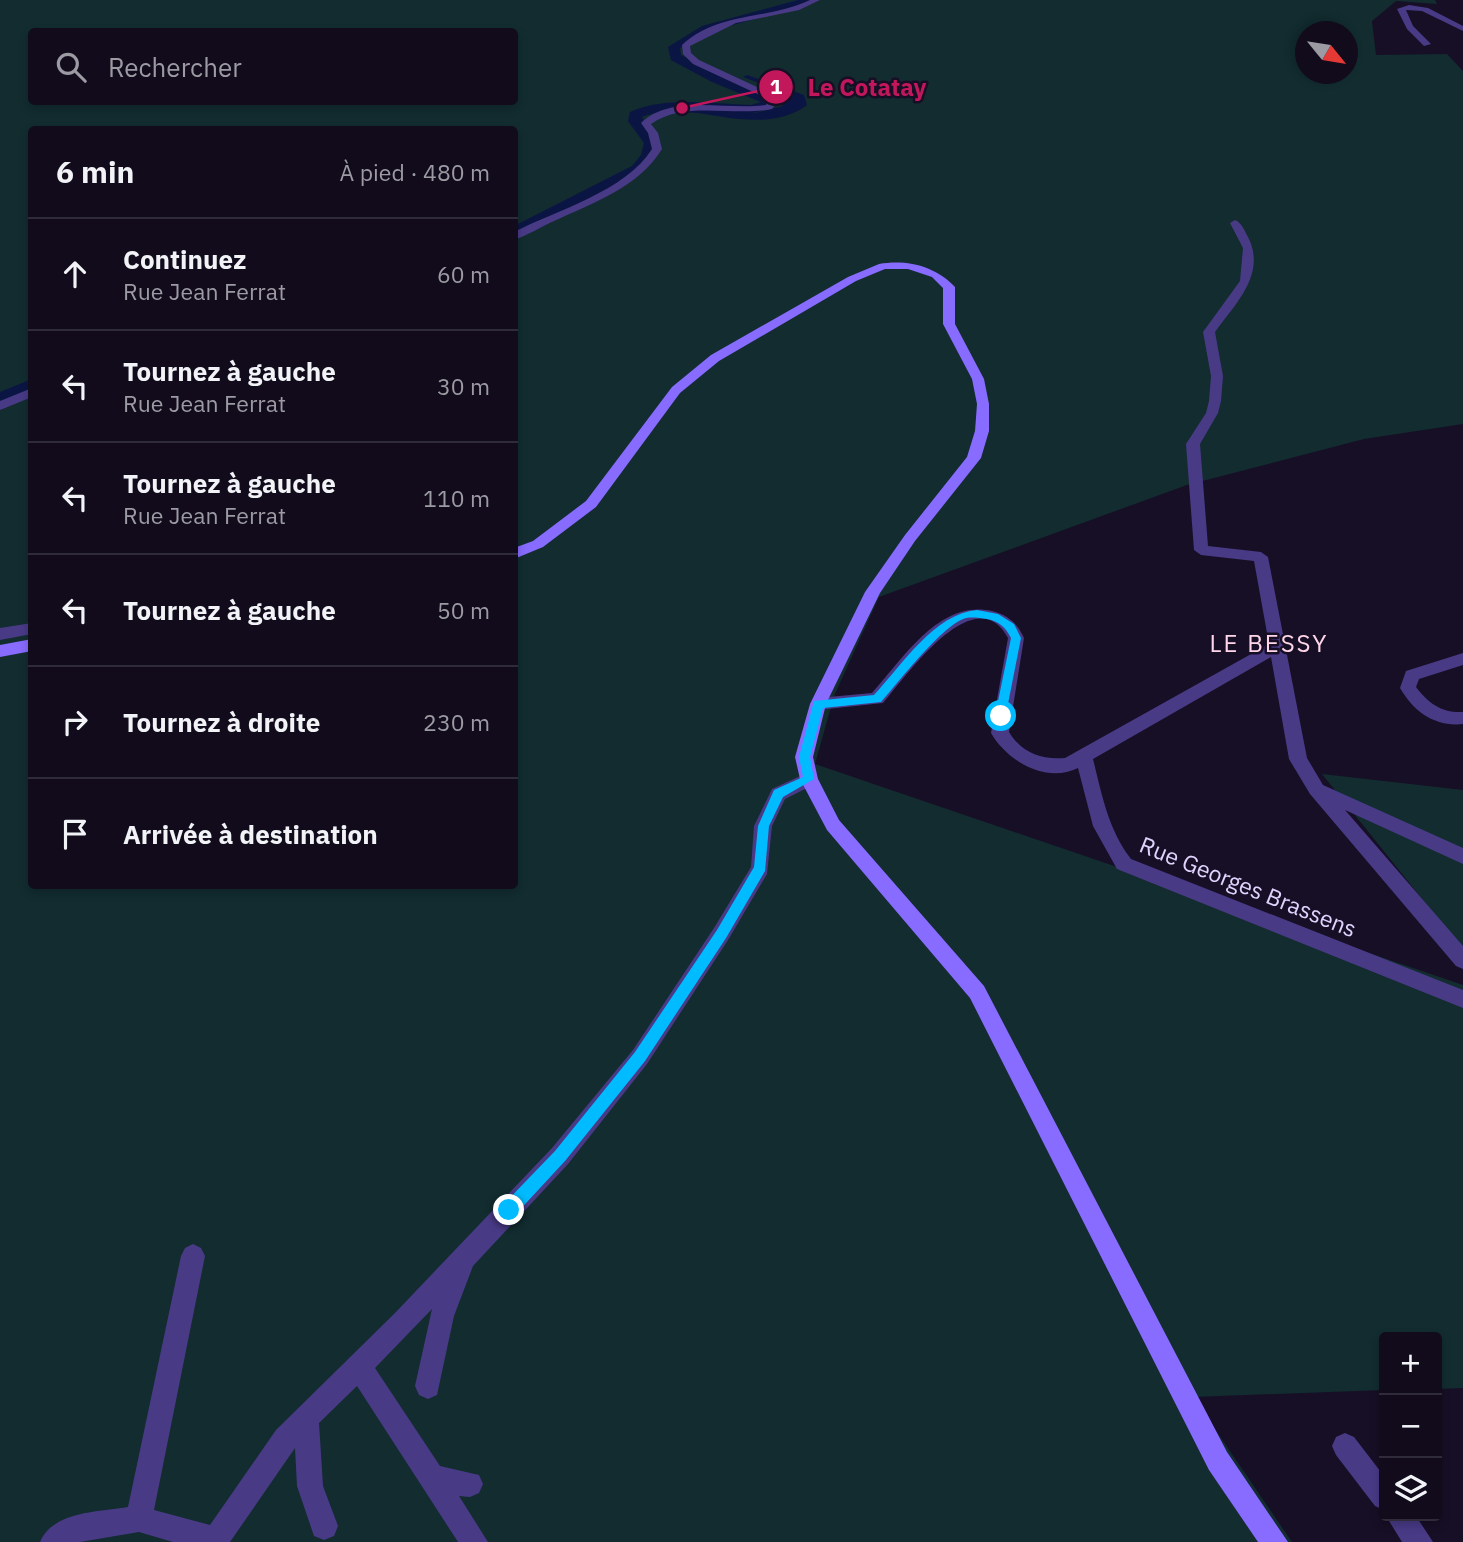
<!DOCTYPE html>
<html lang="fr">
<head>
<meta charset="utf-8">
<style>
	:root { --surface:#110b1c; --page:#1e1929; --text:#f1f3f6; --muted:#9c9ba3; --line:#302b3b }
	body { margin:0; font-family:"IBM Plex Sans",sans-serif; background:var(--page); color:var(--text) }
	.controls { position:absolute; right:21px; bottom:21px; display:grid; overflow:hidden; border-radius:7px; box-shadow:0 4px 10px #0003 }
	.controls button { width:63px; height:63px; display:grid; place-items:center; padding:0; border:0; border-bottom:2px solid var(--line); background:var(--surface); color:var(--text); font:35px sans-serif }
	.compass { position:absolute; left:1295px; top:21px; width:63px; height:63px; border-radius:50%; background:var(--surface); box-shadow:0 4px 10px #0003; rotate:120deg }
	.stop { position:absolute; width:21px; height:21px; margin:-16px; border:5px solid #0bf; border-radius:50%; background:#fff }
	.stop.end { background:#0bf; border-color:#fff; box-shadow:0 2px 7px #0008 }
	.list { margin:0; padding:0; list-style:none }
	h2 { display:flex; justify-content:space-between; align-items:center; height:91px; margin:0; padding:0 28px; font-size:30px }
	h2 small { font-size:23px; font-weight:400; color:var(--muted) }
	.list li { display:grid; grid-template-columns:46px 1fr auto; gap:21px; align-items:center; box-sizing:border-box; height:112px; padding:0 28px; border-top:2px solid var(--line) }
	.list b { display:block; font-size:26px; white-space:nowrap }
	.list p { margin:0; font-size:23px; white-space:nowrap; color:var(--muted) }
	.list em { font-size:23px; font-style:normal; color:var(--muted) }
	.icon { flex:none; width:38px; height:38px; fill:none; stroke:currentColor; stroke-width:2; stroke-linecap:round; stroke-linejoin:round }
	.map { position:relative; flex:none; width:1463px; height:1542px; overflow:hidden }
	.search { position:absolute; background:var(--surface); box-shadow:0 4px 10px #0003; left:28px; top:28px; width:490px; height:77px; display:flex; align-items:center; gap:18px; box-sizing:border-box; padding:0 24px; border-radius:7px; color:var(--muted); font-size:26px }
	.panel { position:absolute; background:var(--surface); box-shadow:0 4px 10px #0003; left:28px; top:126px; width:490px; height:763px; border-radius:7px }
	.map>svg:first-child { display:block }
</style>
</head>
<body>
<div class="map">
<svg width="1463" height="1542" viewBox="0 0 1463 1542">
	<rect width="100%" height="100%" fill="#170f26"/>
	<path fill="#122c30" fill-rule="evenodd" d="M0,0H1435L1437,4L1396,1L1372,21L1376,55L1447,54L1463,71V424L1364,439L1187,485L879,597L834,696L815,764L1463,985V1388L1437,1389V1337H1384V1390L1193,1397L1292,1542H0ZM32,32H514V102H32ZM1306,32H1348V74H1306ZM32,130H514V886H32Z
		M1322,774L1463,790V950Z"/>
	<path fill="#0a1544" d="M747,75L804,95L807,105C776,129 728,118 693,112L755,113L783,106L782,92L743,77Z"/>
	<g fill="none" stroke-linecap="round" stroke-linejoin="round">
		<path fill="#0a1544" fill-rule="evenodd" d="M798,0H815L796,8L710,31L680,48L681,55L722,76L771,95L776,102C756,127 674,103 642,117L658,143L655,156L642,172L514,238V226L632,166L641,155L644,143L628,121L630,112C667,96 711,104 751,105L761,102L712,82L671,60L668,47L702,26Z
			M32,379V392L0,405V392Z"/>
		<path fill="#493a86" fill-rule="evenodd" d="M810,0H820L799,10L736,23L690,46L691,53L699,60L772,94L778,101L772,109C734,117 684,100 651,124L658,133L662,149C639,187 593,203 554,221C541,227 528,235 514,240V232C557,210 626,191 652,149L648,133L641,123C672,93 727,111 766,105L768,101L766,98L693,64L683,54L682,45C719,11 769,20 810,0Z
			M1409,5L1428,8L1463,26V31L1422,11L1406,10L1413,26L1431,44L1424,46L1407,29L1397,9Z
			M1235,220C1242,223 1244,230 1248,237C1267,274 1235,304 1215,332L1223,376L1221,401L1218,413L1200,444L1208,546L1261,552L1268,557L1307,758L1323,785L1463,848V864L1345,810L1463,946V969L1456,966L1310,794L1289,759L1271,657L1093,759C1102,795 1108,829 1131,859L1463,990V1008L1117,869L1093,826L1078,768C1046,784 1007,761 991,733L1008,638C975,576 904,679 883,703L818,710L810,704L818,698L872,693C903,659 939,599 992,611C1008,615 1017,623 1024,638L1009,732C1022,753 1041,760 1065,758L1269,644L1254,561L1201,555L1194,550L1186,444L1206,413L1209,401L1211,376L1203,332L1240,281L1243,248L1230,223Z
			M32,388V397L0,410V401Z
			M32,623V634L0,640V628Z
			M1463,653V665L1419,679L1416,687C1429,704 1442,713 1463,712V724C1435,727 1414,712 1400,688L1406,671Z
			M809,772L815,774L818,779L815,784L785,799L772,826L767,874L728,940L647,1064L568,1164L473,1266L454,1316L437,1395L428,1399L419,1395L415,1386L432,1309L375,1368L440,1466L479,1475L483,1484L479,1493L470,1497L459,1496L488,1542H458L357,1386L319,1423L323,1486L338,1526L334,1536L324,1540L314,1536L297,1486L295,1448L230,1542H173L139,1532L80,1542H40C53,1511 99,1512 128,1507L181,1256L185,1248L193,1244L201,1248L205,1256L154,1510L210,1525L276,1430L395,1313L552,1148L633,1050L714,928L751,867L754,826L772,789Z
			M1345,1433L1354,1437L1384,1476V1510L1375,1506L1336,1455L1332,1446L1336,1437Z
			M1386,1516H1416L1433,1542H1402Z"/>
		<path fill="#886bff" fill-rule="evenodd" d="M879,264C906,259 936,266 955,287V324L984,379L989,404V431L981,458L915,541L880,593L826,704L813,757L818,779L839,820L984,986L1227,1452L1288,1542H1258L1209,1470L970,998L827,830L800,779L795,757L810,704L865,592L905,535L967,457L975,431L977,404L972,379L943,324V288L932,277L908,269H885L856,281L719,361L680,393L596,507L543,547L514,559V548L533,541L586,501L672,387L711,355L848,277Z
			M32,639V651L0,657V645Z"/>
	</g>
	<path fill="#0bf" d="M977,610L998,614L1014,624L1021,638L1005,719L1001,721L995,716L1011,638C1006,628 999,621 987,619C980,618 973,617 966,618C943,624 899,682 881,702L823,708L810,757L814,779L783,797L769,826L765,871L726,938L645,1061L565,1161L515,1215L509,1217L504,1215L502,1210L504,1204L555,1151L635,1052L717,930L754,867L758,826L774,790L803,777L799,757L814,701L874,695C903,664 934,614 977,610Z"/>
	<g text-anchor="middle" stroke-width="5" stroke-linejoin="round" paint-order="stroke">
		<g font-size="23" fill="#e0d4ff" stroke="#170f26">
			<text transform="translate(1248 887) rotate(22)" y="8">Rue Georges Brassens</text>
		</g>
		<g font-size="24" letter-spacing="2" fill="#ffd6e9" stroke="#170f26">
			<text x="1269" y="652">LE BESSY</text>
		</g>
	</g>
	<path fill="none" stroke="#c2185b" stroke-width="2.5" d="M682 108L776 87"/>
	<g fill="#c2185b" stroke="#170f26" stroke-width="2.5">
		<circle cx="682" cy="108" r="7"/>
		<circle cx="776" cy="87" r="18"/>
	</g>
	<g font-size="21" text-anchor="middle" font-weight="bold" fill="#fff">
		<text x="776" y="94">1</text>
	</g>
	<g font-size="24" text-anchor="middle" font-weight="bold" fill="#c2185b" stroke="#170f26" stroke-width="5" stroke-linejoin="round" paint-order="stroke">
		<text x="867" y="96">Le Cotatay</text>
	</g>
</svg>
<div class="controls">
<button>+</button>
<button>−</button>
<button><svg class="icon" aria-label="layers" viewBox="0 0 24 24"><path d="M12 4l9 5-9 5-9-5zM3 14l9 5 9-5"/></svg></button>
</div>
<svg class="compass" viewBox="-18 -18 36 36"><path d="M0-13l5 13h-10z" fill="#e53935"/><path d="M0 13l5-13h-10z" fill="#9c9ba3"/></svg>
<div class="stop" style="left:1001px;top:716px"></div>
<div class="stop end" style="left:509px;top:1210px"></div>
<div class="search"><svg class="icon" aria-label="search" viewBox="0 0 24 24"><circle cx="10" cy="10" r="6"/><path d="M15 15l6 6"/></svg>Rechercher</div>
<section class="panel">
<h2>6 min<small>À pied · 480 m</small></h2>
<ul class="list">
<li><svg class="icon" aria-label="ahead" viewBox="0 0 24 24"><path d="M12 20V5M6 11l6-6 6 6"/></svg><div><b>Continuez</b><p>Rue Jean Ferrat</p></div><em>60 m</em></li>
<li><svg class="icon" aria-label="left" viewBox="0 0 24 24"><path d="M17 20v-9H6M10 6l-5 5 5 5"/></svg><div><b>Tournez à gauche</b><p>Rue Jean Ferrat</p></div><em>30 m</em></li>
<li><svg class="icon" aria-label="left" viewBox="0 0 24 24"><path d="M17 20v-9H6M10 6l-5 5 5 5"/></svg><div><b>Tournez à gauche</b><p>Rue Jean Ferrat</p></div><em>110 m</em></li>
<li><svg class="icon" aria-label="left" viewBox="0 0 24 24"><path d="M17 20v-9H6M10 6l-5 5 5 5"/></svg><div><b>Tournez à gauche</b></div><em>50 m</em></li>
<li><svg class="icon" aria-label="right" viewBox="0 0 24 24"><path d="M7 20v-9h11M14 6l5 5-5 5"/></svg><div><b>Tournez à droite</b></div><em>230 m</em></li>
<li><svg class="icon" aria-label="arrive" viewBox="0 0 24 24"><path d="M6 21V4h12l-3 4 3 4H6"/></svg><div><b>Arrivée à destination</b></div></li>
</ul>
</section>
</div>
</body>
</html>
